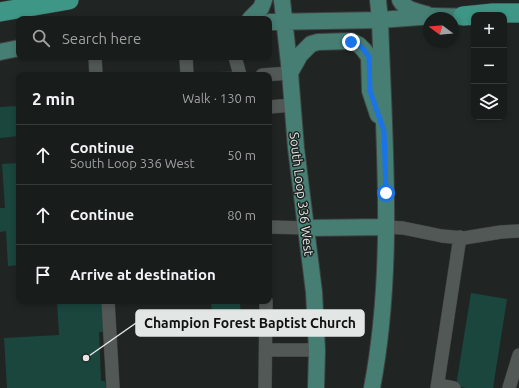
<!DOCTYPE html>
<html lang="en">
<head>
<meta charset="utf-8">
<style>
	:root { --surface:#181c1b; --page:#252928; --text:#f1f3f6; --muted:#9fa1a3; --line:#363a3a }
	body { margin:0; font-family:Ubuntu,sans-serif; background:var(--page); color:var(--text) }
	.controls { position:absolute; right:12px; top:12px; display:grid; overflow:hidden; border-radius:8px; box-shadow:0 2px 6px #0003 }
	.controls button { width:36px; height:36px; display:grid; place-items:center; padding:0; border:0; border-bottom:1px solid var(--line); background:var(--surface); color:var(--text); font:20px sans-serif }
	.compass { position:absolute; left:423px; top:12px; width:36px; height:36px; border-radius:50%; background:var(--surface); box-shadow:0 2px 6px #0003; rotate:286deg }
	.stop { position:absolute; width:12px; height:12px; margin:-9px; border:3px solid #1a73e8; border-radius:50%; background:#fff }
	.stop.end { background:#1a73e8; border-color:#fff; box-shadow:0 1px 4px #0008 }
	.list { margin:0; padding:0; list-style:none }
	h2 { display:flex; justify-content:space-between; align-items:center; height:52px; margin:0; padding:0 16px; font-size:17px }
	h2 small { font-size:13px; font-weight:400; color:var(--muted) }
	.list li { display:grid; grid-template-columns:26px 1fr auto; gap:12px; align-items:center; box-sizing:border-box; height:60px; padding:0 16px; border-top:1px solid var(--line) }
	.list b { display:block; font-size:15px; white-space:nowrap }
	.list p { margin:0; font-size:13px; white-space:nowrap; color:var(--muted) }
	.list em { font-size:13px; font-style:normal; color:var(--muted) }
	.icon { flex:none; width:22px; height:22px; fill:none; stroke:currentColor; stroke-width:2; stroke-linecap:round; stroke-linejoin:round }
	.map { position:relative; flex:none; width:519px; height:388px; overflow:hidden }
	.search { position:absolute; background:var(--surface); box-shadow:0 2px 6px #0003; left:16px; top:16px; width:256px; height:44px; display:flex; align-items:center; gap:10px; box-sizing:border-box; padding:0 14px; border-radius:8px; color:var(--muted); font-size:15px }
	.panel { position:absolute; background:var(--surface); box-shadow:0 2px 6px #0003; left:16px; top:72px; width:256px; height:232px; border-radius:8px }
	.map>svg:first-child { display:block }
</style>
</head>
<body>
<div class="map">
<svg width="519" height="388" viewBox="0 0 519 388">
	<rect width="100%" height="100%" fill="#202524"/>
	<path fill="#1a463e" d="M234,71V75H202V73Z
		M19,106V136L0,138V107Z
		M19,163V265L8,266L6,231L0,232V208H5L2,164Z
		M471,293L507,299L493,388H466L456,386Z
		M57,301H102L104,332H99L101,381H105L106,388H7L4,338L59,335Z
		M211,301H240L241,318L212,320Z"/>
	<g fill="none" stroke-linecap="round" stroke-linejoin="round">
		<defs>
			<path id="minor" d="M95,57L96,75
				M186,57L187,75
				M235,57L240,75
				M262,75L290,73
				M269,107L292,105
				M269,227L307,228
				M386,227L403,228L442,236L464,238L501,232L519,231
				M108,301L113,388
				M266,350H317
				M438,385L454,388
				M265,388L266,301
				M437,388L460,237
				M509,388L519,355"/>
			<path id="major" d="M282,0L290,73L296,148L314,292L317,350L316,388
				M400,0C406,10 415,11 426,14
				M250,19L261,8L264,0
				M269,22L380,20L433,16L474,17
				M0,52L19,48
				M290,73L300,55L311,44L318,42L351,41L359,45L364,50L369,57L370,91L378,115
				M307,228L386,227
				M372,388C395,267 384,142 380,20L378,0"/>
			<path id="highway" d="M0,12L69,0
				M463,16L493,13H519"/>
		</defs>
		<use href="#minor" stroke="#3e4241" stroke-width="14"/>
		<use href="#major" stroke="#3e4241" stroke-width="18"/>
		<use href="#highway" stroke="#3e4241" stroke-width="20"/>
		<use href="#minor" stroke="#525856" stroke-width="13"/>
		<use href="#major" stroke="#467e73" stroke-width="16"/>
		<use href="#highway" stroke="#3e9786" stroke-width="19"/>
	</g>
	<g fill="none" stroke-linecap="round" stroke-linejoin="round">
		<path stroke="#1a73e8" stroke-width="5" d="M351,42L359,45L364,50L369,57L370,91L384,131L386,193"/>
	</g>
	<g text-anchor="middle" stroke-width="3" stroke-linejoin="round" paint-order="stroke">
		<g font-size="13" fill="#e2e6e5" stroke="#202524">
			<text transform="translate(302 194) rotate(83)" y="5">South Loop 336 West</text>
		</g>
	</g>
	<path fill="none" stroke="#e2e6e5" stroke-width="1.5" d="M86 358L136 323"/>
	<circle fill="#e2e6e5" stroke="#202524" stroke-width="1.5" cx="86" cy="358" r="4"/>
	<rect fill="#e2e6e5" stroke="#e2e6e5" stroke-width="1.5" x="136" y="310" width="228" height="26" rx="4"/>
	<g font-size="14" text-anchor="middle" font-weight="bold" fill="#111">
		<text x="250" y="328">Champion Forest Baptist Church</text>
	</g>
</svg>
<div class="controls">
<button>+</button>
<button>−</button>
<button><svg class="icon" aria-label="layers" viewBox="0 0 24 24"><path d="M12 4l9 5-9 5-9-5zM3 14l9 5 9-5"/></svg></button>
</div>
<svg class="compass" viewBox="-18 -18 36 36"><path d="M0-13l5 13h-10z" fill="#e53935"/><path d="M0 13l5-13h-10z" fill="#9fa1a3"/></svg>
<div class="stop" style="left:386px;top:193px"></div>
<div class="stop end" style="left:351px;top:42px"></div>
<div class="search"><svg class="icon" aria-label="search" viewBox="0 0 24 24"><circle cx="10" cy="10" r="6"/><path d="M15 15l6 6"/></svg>Search here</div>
<section class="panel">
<h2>2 min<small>Walk · 130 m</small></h2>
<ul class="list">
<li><svg class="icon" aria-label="ahead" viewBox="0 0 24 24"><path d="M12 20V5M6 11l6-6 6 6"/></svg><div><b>Continue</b><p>South Loop 336 West</p></div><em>50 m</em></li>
<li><svg class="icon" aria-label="ahead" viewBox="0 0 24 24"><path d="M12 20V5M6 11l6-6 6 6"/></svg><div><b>Continue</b></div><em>80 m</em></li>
<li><svg class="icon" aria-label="arrive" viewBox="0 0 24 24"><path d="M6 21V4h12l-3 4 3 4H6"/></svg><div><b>Arrive at destination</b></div></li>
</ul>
</section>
</div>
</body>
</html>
